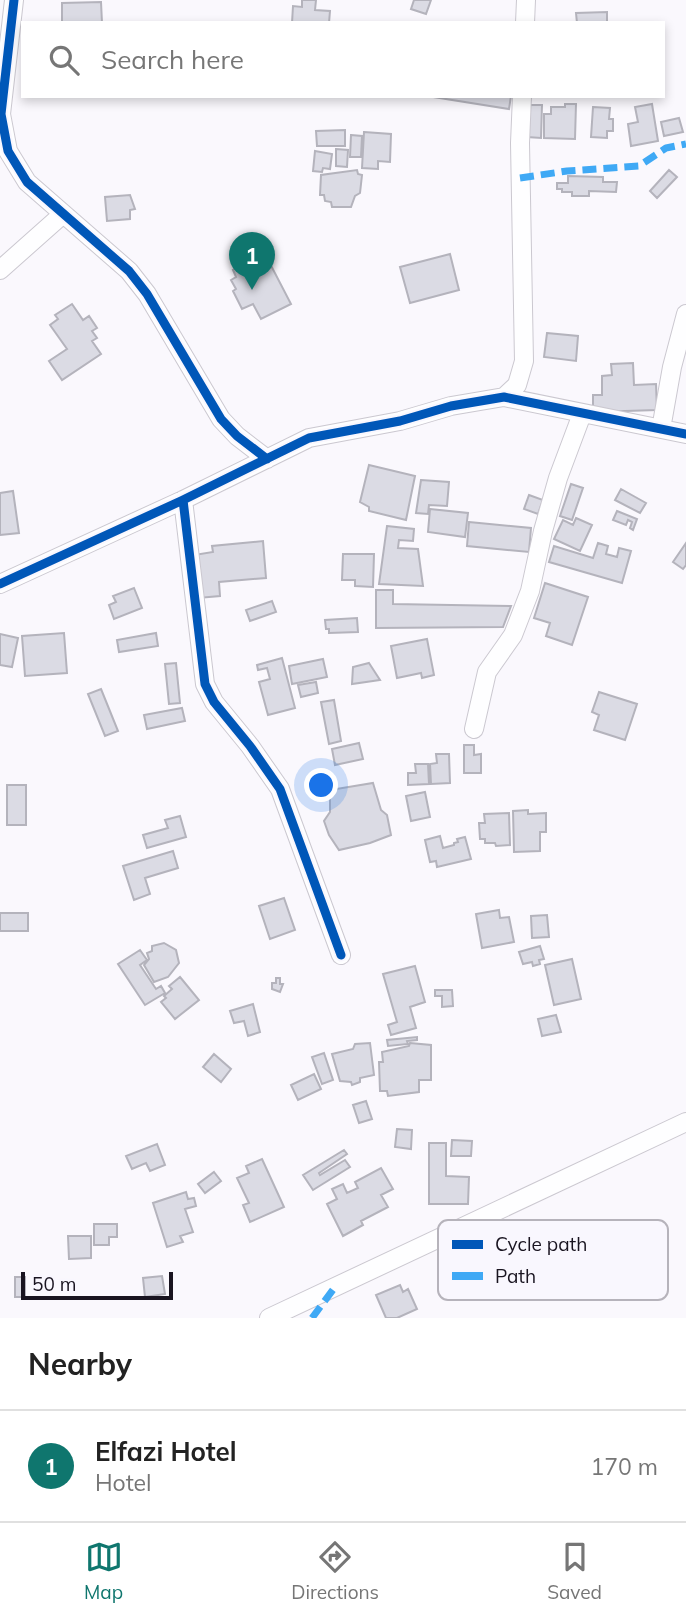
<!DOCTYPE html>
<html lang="en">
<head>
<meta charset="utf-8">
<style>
	:root { --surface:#fff; --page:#f6f6f6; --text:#222; --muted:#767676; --line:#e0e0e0; --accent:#0f766e }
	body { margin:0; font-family:Mulish,sans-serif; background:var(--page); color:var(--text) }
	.scale { position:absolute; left:21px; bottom:18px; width:152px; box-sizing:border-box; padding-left:7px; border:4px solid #191420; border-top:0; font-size:19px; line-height:24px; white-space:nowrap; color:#191420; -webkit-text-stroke:5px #f9f7fe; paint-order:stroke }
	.you { position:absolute; left:322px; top:786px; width:24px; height:24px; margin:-18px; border:5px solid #fff; border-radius:50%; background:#1a73e8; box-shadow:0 0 0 10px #1a73e833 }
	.badge { display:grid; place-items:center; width:46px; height:46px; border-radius:50%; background:var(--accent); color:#fff; font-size:23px; font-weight:700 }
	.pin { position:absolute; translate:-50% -58px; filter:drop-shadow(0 2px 4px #0008) }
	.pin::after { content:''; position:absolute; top:37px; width:24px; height:21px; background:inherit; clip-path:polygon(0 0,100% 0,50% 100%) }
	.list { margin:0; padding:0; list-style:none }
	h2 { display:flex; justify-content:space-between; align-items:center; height:91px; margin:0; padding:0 28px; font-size:30px }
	h2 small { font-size:23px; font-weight:400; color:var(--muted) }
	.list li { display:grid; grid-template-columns:46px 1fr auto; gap:21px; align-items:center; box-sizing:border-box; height:112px; padding:0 28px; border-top:2px solid var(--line) }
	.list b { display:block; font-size:26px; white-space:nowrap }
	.list p { margin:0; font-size:23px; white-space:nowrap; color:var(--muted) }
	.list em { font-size:23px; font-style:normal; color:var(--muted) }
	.icon { flex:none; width:38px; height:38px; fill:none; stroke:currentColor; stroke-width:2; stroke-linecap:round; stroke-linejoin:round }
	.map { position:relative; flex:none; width:686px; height:1318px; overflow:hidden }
	.search { position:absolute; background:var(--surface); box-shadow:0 4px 10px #0003; left:21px; right:21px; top:21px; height:77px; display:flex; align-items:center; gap:18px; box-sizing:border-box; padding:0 24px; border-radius:0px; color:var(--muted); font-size:26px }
	.sheet { height:203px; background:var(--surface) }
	nav { display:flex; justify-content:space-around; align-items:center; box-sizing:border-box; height:98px; border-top:2px solid var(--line); background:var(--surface); font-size:19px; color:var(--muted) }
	nav a { display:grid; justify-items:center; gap:4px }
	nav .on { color:var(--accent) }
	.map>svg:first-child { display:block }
</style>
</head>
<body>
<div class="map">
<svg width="686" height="1318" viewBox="0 0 686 1318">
	<rect width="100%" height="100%" fill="#faf8fd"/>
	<path fill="#dbdbe4" stroke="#b4b3bc" stroke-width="2" d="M302,0H316L315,10L330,11L329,23H292L293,6L302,7Z
		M414,0H431L426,14L411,9Z
		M101,2L102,23H62V3Z
		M607,12V23H577L576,13Z
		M427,96H511L509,109Z
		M565,104H576L575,139L544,138V114H551V107H565Z
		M652,104L658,141L631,146L628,124L638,122L635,107Z
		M527,105H542L541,138L527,137Z
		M593,107L610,108L609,119H613V131H607V138L591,137Z
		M679,118L683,132L664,136L661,122Z
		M345,130V146H317L316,131Z
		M364,132L391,134L390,162L378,161V169L362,168Z
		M351,135L362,136L361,157H350Z
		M336,149L348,150L347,167L336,166Z
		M315,151L332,154L330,169L323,168L322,172L313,171Z
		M357,170L358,174L362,175L360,193L355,196L351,207H332L331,202L325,201L324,195H320L321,175Z
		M669,170L677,177L657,198L650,191Z
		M568,176L603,177V182H617L616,192L589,191V196H572V192H562V189H557V183H568Z
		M130,195L135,209L130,210V219L107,221L105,197Z
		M264,252L291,304L261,319L253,304L242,309L233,291L236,289L231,280L236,277L233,270Z
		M450,254L459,290L410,303L400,267Z
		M72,304L83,320L89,316L97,328L92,331L97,338L92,341L101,354L62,380L49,361L67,349L50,325L58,319L55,315Z
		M547,333L578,336L576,361L544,357Z
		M633,363L634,385L656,384L657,410L593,412V395H602V376L612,375L611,364Z
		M369,465L415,476L406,520L369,511V507L360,502Z
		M421,480L449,482L447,506L429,505L428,514L416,513Z
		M571,484L583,488L572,520L560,516Z
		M621,489L646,503L640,513L615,500Z
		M13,491L19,533L0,535V493Z
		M529,495L543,500L538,514L524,509Z
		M430,509L468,513L465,537L428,532Z
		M617,511L637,519L633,530L630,528L632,522L628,520L626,525L613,520Z
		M576,518L592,525L580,551L554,539L563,520L573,525Z
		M469,522L531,528L529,552L467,546Z
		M387,526L414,529L413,541L399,540L398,548L418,549L423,586L379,584Z
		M263,541L266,578L219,582L220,596L198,598L194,555L213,552L212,546Z
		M598,543L608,546L606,554L617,557L619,548L631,551L622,583L549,562L554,546L593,558Z
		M686,543V565L683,569L673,562Z
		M343,554H374L373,587L355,586V580H342Z
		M545,583L588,597L572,645L546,636L550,623L534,618Z
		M134,588L142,608L114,619L109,605L116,602L113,596Z
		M376,590H393V604L511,606L503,627L376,628Z
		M272,601L276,612L250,621L246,610Z
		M357,618L358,632L329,633V629H326L325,620Z
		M64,633L67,673L25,676L22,636Z
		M156,633L158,646L119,652L117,640Z
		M0,634L18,638L12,667L0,665Z
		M427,639L434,675L422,678L421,673L397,678L391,646Z
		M282,658L295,708L268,715L259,682L270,679L267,668L258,670L257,665Z
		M323,659L327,677L292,684L289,666Z
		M176,663L180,703L169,704L165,664Z
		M369,663L380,680L352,684L353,667Z
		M316,682L318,693L301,697L298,685Z
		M101,689L118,731L105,736L88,694Z
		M599,692L637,704L625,740L594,730L599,715L592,712Z
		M334,700L341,741L329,744L321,702Z
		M182,708L185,721L147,729L144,715Z
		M359,743L363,759L335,765L332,749Z
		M464,745H474V755L481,754V773H464Z
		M436,754H449L450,783L431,784L430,764L437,763Z
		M415,764H428L429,784L408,785V773H416Z
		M373,783L381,810L387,815L391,835L370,843L339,850L329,835L324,821L330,812V790Z
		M7,785H26V825H7Z
		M425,792L430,817L411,821L406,796Z
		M528,810V814L546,813V832H540V851L514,852L513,811Z
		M509,813L510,845L496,846L495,843H485V839H480L479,823H485L484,814Z
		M180,816L186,837L147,848L143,835L168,828L165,820Z
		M440,836L443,848L454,845V843L458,842L457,839L465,837L471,859L437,867L436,861L430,862L425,840Z
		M173,851L178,868L145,878L150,894L134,900L123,866Z
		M284,898L295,930L270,939L259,906Z
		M499,910L500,918L509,917L514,942L482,948L476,914Z
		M0,913H28V931H0Z
		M547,915L549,937L532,938L531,916Z
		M164,943L176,950L179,963L168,977L154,982L144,965L149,959L147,953L152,951V946Z
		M540,946L544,959L539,960L540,964L533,966L532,962L523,964L519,952Z
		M140,950L147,960L140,965L156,989L161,986L165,993L145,1005L118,964Z
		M572,959L581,999L554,1005L545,965Z
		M415,966L425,1002L410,1007L416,1028L391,1035L388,1025L397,1022L383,974Z
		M180,977L199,1000L175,1019L161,1002L166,998L164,996L172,989L169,986Z
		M276,978H280V984H283L280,992L272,989V983H276Z
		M435,990H452L453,1006L442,1007V996H435Z
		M253,1004L260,1032L248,1036L244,1021L234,1023L230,1011Z
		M556,1015L561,1032L542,1036L538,1019Z
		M417,1037V1040L407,1041L408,1044L388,1046L387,1040Z
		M370,1043L374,1075L360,1078V1082L352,1085L351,1082L340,1081L332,1054L353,1049L355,1044Z
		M410,1043L431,1045V1080H419V1092L388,1096L387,1091H380L379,1062H383L382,1052L409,1046Z
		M324,1053L333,1080L322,1084L312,1057Z
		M214,1054L231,1069L221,1082L203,1067Z
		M314,1074L321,1089L298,1100L291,1085Z
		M366,1101L372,1119L359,1123L353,1105Z
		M397,1129L412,1130L411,1149L395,1147Z
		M452,1140L472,1141L471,1156H451Z
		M429,1143H446V1176L469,1177L468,1204H429Z
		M157,1144L165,1165L150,1171L146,1163L132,1169L126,1156Z
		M344,1150L347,1154L319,1173L320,1175L345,1160L350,1167L313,1190L303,1175Z
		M262,1159L284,1207L250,1222L243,1205L249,1203L237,1178L249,1173L246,1166Z
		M381,1168L393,1189L381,1195L388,1207L361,1221L363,1225L343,1236L327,1204L337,1199L332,1189L343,1184L347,1193L358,1188L355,1182Z
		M214,1172L221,1181L205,1193L198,1184Z
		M186,1192L188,1199L194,1198L196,1206L185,1209L193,1232L180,1236L183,1242L167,1247L153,1203Z
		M94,1224H117V1237H109V1245H94Z
		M68,1236H91V1258L69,1259Z
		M162,1276L165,1294L145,1297L143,1278Z
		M15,1277H25V1297H15Z
		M400,1285L403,1292L408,1289L417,1309L397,1318H386L376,1295Z"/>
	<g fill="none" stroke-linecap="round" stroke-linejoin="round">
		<defs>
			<path id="street" d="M14,0L1,114L8,151L27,182L129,271L147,294L221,419L237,436L267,459
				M525,23L526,0
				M0,270L63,214
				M504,397L517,385L524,361L520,143L522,96
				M661,429L672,367L686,314
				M183,500L205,684L214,702L250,746L280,789L341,955
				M0,584L183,500L309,438L400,421L451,406L504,397L686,434
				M474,729L487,672L513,635L530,591L543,531L558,478L582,414
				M269,1318L686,1122"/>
		</defs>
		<use href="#street" stroke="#cbc8d0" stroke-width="20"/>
		<use href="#street" stroke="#fefeff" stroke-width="18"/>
		<path stroke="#3fa9f5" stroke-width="7" stroke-dasharray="14 7" stroke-linecap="butt" d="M520,178L567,171L639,166L666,148L686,144
			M312,1318L335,1287"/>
		<defs>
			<path id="cycleway" d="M14,0L1,114L8,151L27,182L129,271L147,294L221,419L237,436L267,459
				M183,500L205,684L214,702L250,746L280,789L341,955
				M0,584L183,500L309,438L400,421L451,406L504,397L686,434"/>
		</defs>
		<use href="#cycleway" stroke="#f9f7fe" stroke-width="13"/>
		<use href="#cycleway" stroke="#0057b8" stroke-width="9"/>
	</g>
	<rect x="438" y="1220" width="230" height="80" rx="10" fill="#f9f7fe" stroke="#b6b3bb" stroke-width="2"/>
	<rect x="452" y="1240" width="31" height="9" fill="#0057b8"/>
	<rect x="452" y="1272" width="31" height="8" fill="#3fa9f5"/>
	<g font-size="19" fill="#191420">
		<text x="495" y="1251">Cycle path</text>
		<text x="495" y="1283">Path</text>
	</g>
</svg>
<div class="scale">50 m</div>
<div class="you"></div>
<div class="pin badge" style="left:252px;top:290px">1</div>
<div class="search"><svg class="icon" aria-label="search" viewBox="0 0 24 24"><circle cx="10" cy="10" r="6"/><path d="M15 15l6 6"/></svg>Search here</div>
</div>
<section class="sheet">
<h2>Nearby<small></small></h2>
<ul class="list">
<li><span class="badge">1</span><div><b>Elfazi Hotel</b><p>Hotel</p></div><em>170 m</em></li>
</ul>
</section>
<nav>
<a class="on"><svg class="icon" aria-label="map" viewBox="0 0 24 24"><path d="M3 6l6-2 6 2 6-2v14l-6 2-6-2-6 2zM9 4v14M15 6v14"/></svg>Map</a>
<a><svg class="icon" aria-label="directions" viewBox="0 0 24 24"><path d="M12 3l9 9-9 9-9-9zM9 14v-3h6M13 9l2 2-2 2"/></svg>Directions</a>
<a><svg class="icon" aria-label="saved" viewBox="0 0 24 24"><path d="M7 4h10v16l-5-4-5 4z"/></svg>Saved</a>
</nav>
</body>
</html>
